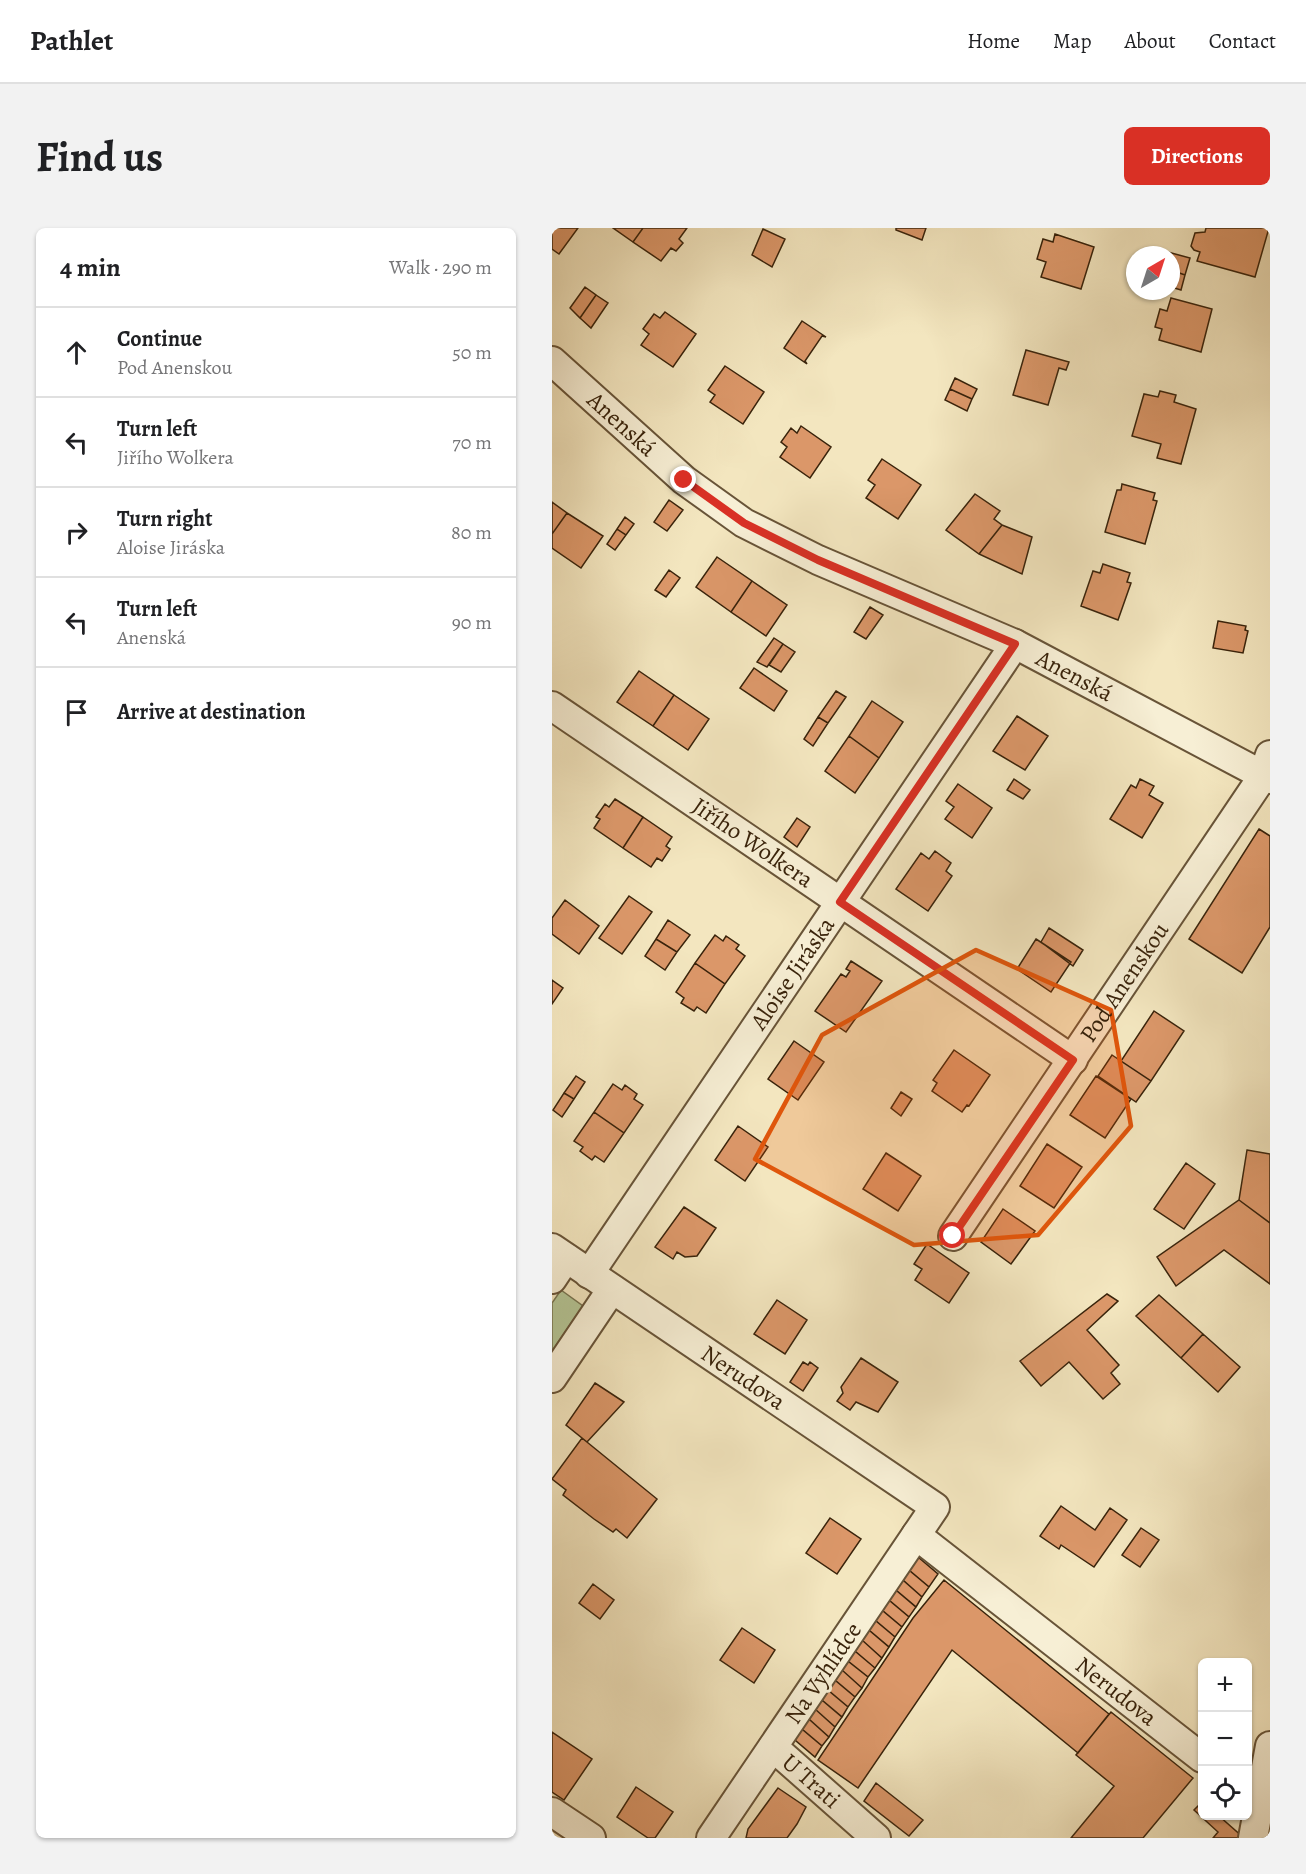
<!DOCTYPE html>
<html lang="en">
<head>
<meta charset="utf-8">
<style>
	:root { --surface:#fff; --page:#f2f2f2; --text:#202124; --muted:#757577; --line:#e0e0e0; --accent:#d93025 }
	body { margin:0; font-family:Alegreya,serif; background:var(--page); color:var(--text) }
	.controls { position:absolute; right:18px; bottom:18px; display:grid; overflow:hidden; border-radius:9px; box-shadow:0 2px 4px #0004 }
	.controls button { width:54px; height:54px; display:grid; place-items:center; padding:0; border:0; border-bottom:2px solid var(--line); background:var(--surface); color:var(--text); font:30px sans-serif }
	.compass { position:absolute; left:574px; top:18px; width:54px; height:54px; border-radius:50%; background:var(--surface); box-shadow:0 2px 4px #0004; rotate:39deg }
	.stop { position:absolute; width:18px; height:18px; margin:-14px; border:4px solid #d93025; border-radius:50%; background:#fff }
	.stop.end { background:#d93025; border-color:#fff; box-shadow:0 2px 6px #0008 }
	.list { margin:0; padding:0; list-style:none }
	h2 { display:flex; justify-content:space-between; align-items:center; height:78px; margin:0; padding:0 24px; font-size:26px }
	h2 small { font-size:20px; font-weight:400; color:var(--muted) }
	.list li { display:grid; grid-template-columns:39px 1fr auto; gap:18px; align-items:center; box-sizing:border-box; height:90px; padding:0 24px; border-top:2px solid var(--line) }
	.list b { display:block; font-size:22px; white-space:nowrap }
	.list p { margin:0; font-size:20px; white-space:nowrap; color:var(--muted) }
	.list em { font-size:20px; font-style:normal; color:var(--muted) }
	.icon { flex:none; width:33px; height:33px; fill:none; stroke:currentColor; stroke-width:2; stroke-linecap:round; stroke-linejoin:round }
	.map { position:relative; flex:none; width:718px; height:1610px; overflow:hidden; border-radius:9px }
	header { display:flex; align-items:center; gap:36px; box-sizing:border-box; height:84px; padding:0 30px; background:var(--surface); border-bottom:2px solid var(--line) }
	header strong { font-size:28px }
	nav { display:flex; gap:33px; margin-inline-start:auto; font-size:21px }
	.intro { display:flex; align-items:center; justify-content:space-between; box-sizing:border-box; height:144px; padding:0 36px }
	h1 { margin:0; font-size:42px }
	.button { padding:15px 27px; border-radius:9px; background:var(--accent); color:#fff; font-size:21px; font-weight:700 }
	main { display:flex; gap:36px; padding:0 36px }
	aside { flex:1; background:var(--surface); border-radius:9px; box-shadow:0 2px 4px #0004 }
	.map>svg:first-child { display:block }
</style>
</head>
<body>
<header>
<strong>Pathlet</strong>
<nav><a>Home</a><a>Map</a><a>About</a><a>Contact</a></nav>
</header>
<div class="intro"><h1>Find us</h1><a class="button">Directions</a></div>
<main>
<aside>
<h2>4 min<small>Walk · 290 m</small></h2>
<ul class="list">
<li><svg class="icon" aria-label="ahead" viewBox="0 0 24 24"><path d="M12 20V5M6 11l6-6 6 6"/></svg><div><b>Continue</b><p>Pod Anenskou</p></div><em>50 m</em></li>
<li><svg class="icon" aria-label="left" viewBox="0 0 24 24"><path d="M17 20v-9H6M10 6l-5 5 5 5"/></svg><div><b>Turn left</b><p>Jiřího Wolkera</p></div><em>70 m</em></li>
<li><svg class="icon" aria-label="right" viewBox="0 0 24 24"><path d="M7 20v-9h11M14 6l5 5-5 5"/></svg><div><b>Turn right</b><p>Aloise Jiráska</p></div><em>80 m</em></li>
<li><svg class="icon" aria-label="left" viewBox="0 0 24 24"><path d="M17 20v-9H6M10 6l-5 5 5 5"/></svg><div><b>Turn left</b><p>Anenská</p></div><em>90 m</em></li>
<li><svg class="icon" aria-label="arrive" viewBox="0 0 24 24"><path d="M6 21V4h12l-3 4 3 4H6"/></svg><div><b>Arrive at destination</b></div></li>
</ul>
</aside>
<div class="map">
<svg width="718" height="1610" viewBox="0 0 718 1610">
	<rect width="100%" height="100%" fill="#f3e6bf"/>
	<filter id="stains"><feTurbulence type="fractalNoise" baseFrequency=".00333" numOctaves="4"/><feColorMatrix values="0 0 0 0 .2 0 0 0 0 .09 0 0 0 0 .02 0 0 0 .5 -.17"/></filter>
	<radialGradient id="worn" r=".72"><stop offset=".6" stop-color="#630" stop-opacity="0"/><stop offset="1" stop-color="#630" stop-opacity=".3"/></radialGradient>
	<path fill="#b5c696" stroke="#777450" stroke-width="1.5" d="M9,1062L31,1078L0,1123V1075Z"/>
	<path fill="#db9769" stroke="#39230b" stroke-width="1.5" d="M0,0H26L7,26L0,21Z
		M61,0H91L81,14Z
		M91,0H135L127,11L131,15L124,23L119,20L109,33L81,14Z
		M344,0H374L370,12L344,2Z
		M654,0H717L703,49L645,33L648,24L642,22L639,18L643,5L653,4Z
		M211,1L233,11L220,39L200,27Z
		M503,6L542,19L529,61L489,49L494,34L485,31L491,11L501,14Z
		M612,23L638,30L633,47L619,42V27H611Z
		M619,42L633,47L629,62L619,59Z
		M33,59L44,67L28,90L18,80Z
		M44,67L56,75L39,100L28,90Z
		M619,70L660,81L649,124L607,112L610,101L603,99L608,81L615,83Z
		M113,84L144,106L121,139L89,117L97,106L91,101L102,86L108,90Z
		M250,93L274,109L270,108L253,133L255,136L232,120Z
		M474,122L517,134L514,142L507,140L496,177L461,167Z
		M173,138L212,164L191,196L158,174L163,167L156,162Z
		M403,150L425,161L420,171L398,161Z
		M398,161L420,171L415,183L393,172Z
		M608,163L624,167L622,174L644,181L629,236L605,230L609,216L580,208L592,166L606,169Z
		M249,198L279,219L258,250L228,229L235,219L229,214L239,200L245,205Z
		M330,231L369,257L346,291L314,270L323,257L316,252Z
		M570,256L603,265L601,272L605,273L593,316L553,304L565,262H569Z
		M423,266L448,283L442,291L450,297L427,326L394,302Z
		M117,272L131,282L115,303L102,294Z
		M0,274L15,285L0,306Z
		M15,285L51,308L29,340L0,320V306Z
		M73,289L82,296L74,307L65,301Z
		M450,297L480,309L470,346L427,326Z
		M65,301L74,307L63,322L55,316Z
		M165,329L200,353L179,384L144,359Z
		M551,336L578,345L575,354L579,355L566,392L529,378L541,343L548,345Z
		M117,342L128,350L114,369L103,362Z
		M200,353L235,377L214,408L179,384Z
		M318,379L331,387L314,411L302,404Z
		M666,393L694,398L693,402L696,403L691,425L661,420Z
		M222,410L231,416L215,439L205,434Z
		M231,416L243,424L229,444L217,437Z
		M202,440L235,463L222,483L188,460Z
		M87,443L122,467L101,498L65,474Z
		M284,463L294,469L276,495L266,489Z
		M122,467L157,491L136,522L101,498Z
		M320,473L351,494L327,530L297,508Z
		M465,488L496,508L473,542L441,523Z
		M266,489L276,495L261,518L252,511Z
		M297,508L327,530L303,565L273,543Z
		M462,551L478,562L471,571L455,562Z
		M588,551L602,558L597,567L611,575L590,610L558,591L579,557L584,560Z
		M406,556L440,580L420,610L393,591L402,579L394,573Z
		M63,571L91,589L71,620L42,600L48,591L44,589L53,576L57,579Z
		M91,589L120,609L114,618L118,621L110,633L105,630L99,639L71,620Z
		M245,590L258,599L245,619L232,609Z
		M707,601L718,608V699L690,745L637,711Z
		M383,623L399,635L394,643L400,648L376,683L344,661L369,625L377,631Z
		M77,668L100,684L70,726L47,710Z
		M13,672L47,698L27,726L0,706V690Z
		M116,692L138,707L125,724L104,711Z
		M497,700L531,722L521,738L489,714Z
		M163,707L171,713L174,708L187,717L184,721L193,728L173,756L143,735Z
		M104,711L125,724L113,742L93,728Z
		M484,711L519,734L499,764L465,741Z
		M299,733L330,753L294,804L263,783L289,746L294,749L298,743L294,741Z
		M143,735L173,756L154,785L145,779L142,783L129,775L132,770L124,764Z
		M0,752L11,760L0,776Z
		M602,783L632,803L599,853L569,833Z
		M242,813L272,834L246,872L216,851Z
		M402,822L438,847L417,878L415,877L410,884L380,863L385,855L381,852Z
		M560,827L599,853L584,874L546,848Z
		M24,848L33,854L22,871L12,865Z
		M544,848L579,871L553,910L518,887Z
		M61,856L70,862L73,857L85,866L82,871L91,877L72,905L42,884Z
		M349,864L360,871L349,888L339,880Z
		M12,865L22,871L10,889L1,882Z
		M42,884L72,905L52,934L43,928L40,932L28,923L31,919L22,913Z
		M186,898L216,919L193,953L163,932Z
		M495,916L530,939L502,980L468,958Z
		M695,922L718,926V995L687,972Z
		M334,925L369,948L346,983L311,961Z
		M634,935L663,956L632,1001L602,981Z
		M687,972L718,995V1056L672,1022L624,1058L605,1029Z
		M132,979L164,1000L145,1028L133,1029L125,1024L121,1031L103,1019Z
		M451,981L483,1003L459,1036L429,1014Z
		M375,1016L417,1045L397,1075L363,1052L370,1041L362,1036Z
		M555,1066L566,1073L535,1102L567,1137L559,1145L568,1156L551,1171L517,1134L489,1158L468,1133Z
		M607,1067L651,1106L629,1130L584,1088Z
		M225,1072L255,1092L233,1126L202,1106Z
		M651,1106L688,1139L666,1164L629,1130Z
		M309,1130L346,1154L326,1184L304,1174L298,1182L285,1173L291,1165L289,1159Z
		M251,1134L256,1137L258,1134L266,1140L251,1163L238,1154Z
		M43,1155L72,1174L35,1214L14,1197Z
		M30,1210L105,1271L75,1310L64,1301L61,1304L42,1291L11,1267L14,1262L0,1251Z
		M509,1278L543,1302L558,1280L575,1292L542,1339L509,1317L507,1321L488,1308Z
		M278,1290L309,1311L285,1346L254,1325Z
		M589,1300L607,1312L588,1339L570,1327Z
		M366,1329L386,1346L377,1359L357,1342Z
		M357,1342L377,1359L370,1369L351,1352Z
		M351,1352L370,1369L364,1379L344,1362Z
		M392,1352L557,1486L526,1525L400,1422L306,1560L266,1532L361,1390Z
		M41,1356L62,1372L48,1391L27,1375Z
		M344,1362L364,1379L357,1389L337,1372Z
		M337,1372L357,1389L350,1399L330,1382Z
		M330,1382L350,1399L343,1409L323,1392Z
		M323,1392L343,1409L337,1419L317,1402Z
		M190,1400L223,1422L202,1455L168,1432Z
		M317,1402L337,1419L330,1430L310,1412Z
		M310,1412L330,1430L323,1440L303,1423Z
		M303,1423L323,1440L316,1449L296,1433Z
		M296,1433L316,1449L310,1460L290,1442Z
		M290,1442L310,1460L303,1469L283,1452Z
		M283,1452L303,1469L296,1479L276,1462Z
		M276,1462L296,1479L290,1489L270,1472Z
		M270,1472L290,1489L283,1499L263,1481Z
		M263,1481L283,1499L277,1509L257,1491Z
		M559,1484L641,1550L591,1610H519L562,1558L524,1527Z
		M257,1491L277,1509L270,1518L250,1501Z
		M250,1501L270,1518L263,1529L243,1512Z
		M0,1504L40,1531L12,1572L0,1564Z
		M324,1555L371,1592L357,1608L312,1573Z
		M84,1559L121,1584L103,1610H96L65,1589Z
		M226,1560L254,1579L245,1596L235,1610H194L196,1601Z
		M650,1574V1588H667L692,1610H661L666,1604L642,1582Z"/>
	<g fill="none" stroke-linecap="round" stroke-linejoin="round">
		<defs>
			<g id="street">
				<path id="s1" d="M0,133L132,252L192,295L266,332L463,416L718,551"/>
				<path id="s2" d="M0,478L521,832"/>
				<path id="s3" d="M401,1008L711,548L718,527"/>
				<path id="s4" d="M0,1020L383,1279L159,1610"/>
				<path id="s5" d="M37,1046L463,416"/>
				<path d="M0,1051L14,1030"/>
				<path d="M0,1150L60,1061"/>
				<path id="s6" d="M364,1307L650,1530"/>
				<path id="s7" d="M221,1519L324,1610"/>
				<path d="M0,1584L39,1610"/>
				<path d="M701,1610L718,1518"/>
			</g>
		</defs>
		<use href="#street" stroke="#685438" stroke-width="32"/>
		<use href="#street" stroke="#f7efd5" stroke-width="28"/>
	</g>
	<g fill="none" stroke-linecap="round" stroke-linejoin="round">
		<path stroke="#d93025" stroke-width="8" d="M132,252L192,295L266,332L463,416L288,674L521,832L401,1008"/>
	</g>
	<path fill="#df560c" fill-opacity="0.2" stroke="#df560c" stroke-width="4.5" stroke-linejoin="round" d="M424,722L559,782L579,898L486,1007L362,1017L203,931L270,807Z"/>
	<g text-anchor="middle" stroke-width="6" stroke-linejoin="round" paint-order="stroke">
		<g font-size="24" fill="#39230b" stroke="#f7efd5">
			<text dy="8" stroke="none"><textPath href="#s1" startOffset="94">Anenská</textPath></text>
			<text dy="8" stroke="none"><textPath href="#s1" startOffset="616">Anenská</textPath></text>
			<text dy="8" stroke="none"><textPath href="#s2" startOffset="243">Jiřího Wolkera</textPath></text>
			<text dy="8" stroke="none"><textPath href="#s5" startOffset="363">Aloise Jiráska</textPath></text>
			<text dy="8" stroke="none"><textPath href="#s3" startOffset="306">Pod Anenskou</textPath></text>
			<text dy="8" stroke="none"><textPath href="#s4" startOffset="231">Nerudova</textPath></text>
			<text transform="translate(271 1445) rotate(-56)" y="8">Na Vyhlídce</text>
			<text dy="8" stroke="none"><textPath href="#s6" startOffset="254">Nerudova</textPath></text>
			<text dy="8" stroke="none"><textPath href="#s7" startOffset="51">U Trati</textPath></text>
		</g>
	</g>
	<rect width="100%" height="100%" filter="url(#stains)"/>
	<rect width="100%" height="100%" fill="url(#worn)"/>
</svg>
<div class="controls">
<button>+</button>
<button>−</button>
<button><svg class="icon" aria-label="locate" viewBox="0 0 24 24"><circle cx="12" cy="12" r="6"/><path d="M12 2v4M12 18v4M2 12h4M18 12h4"/></svg></button>
</div>
<svg class="compass" viewBox="-18 -18 36 36"><path d="M0-13l5 13h-10z" fill="#e53935"/><path d="M0 13l5-13h-10z" fill="#757577"/></svg>
<div class="stop" style="left:401px;top:1008px"></div>
<div class="stop end" style="left:132px;top:252px"></div>
</div>
</main>
</body>
</html>
